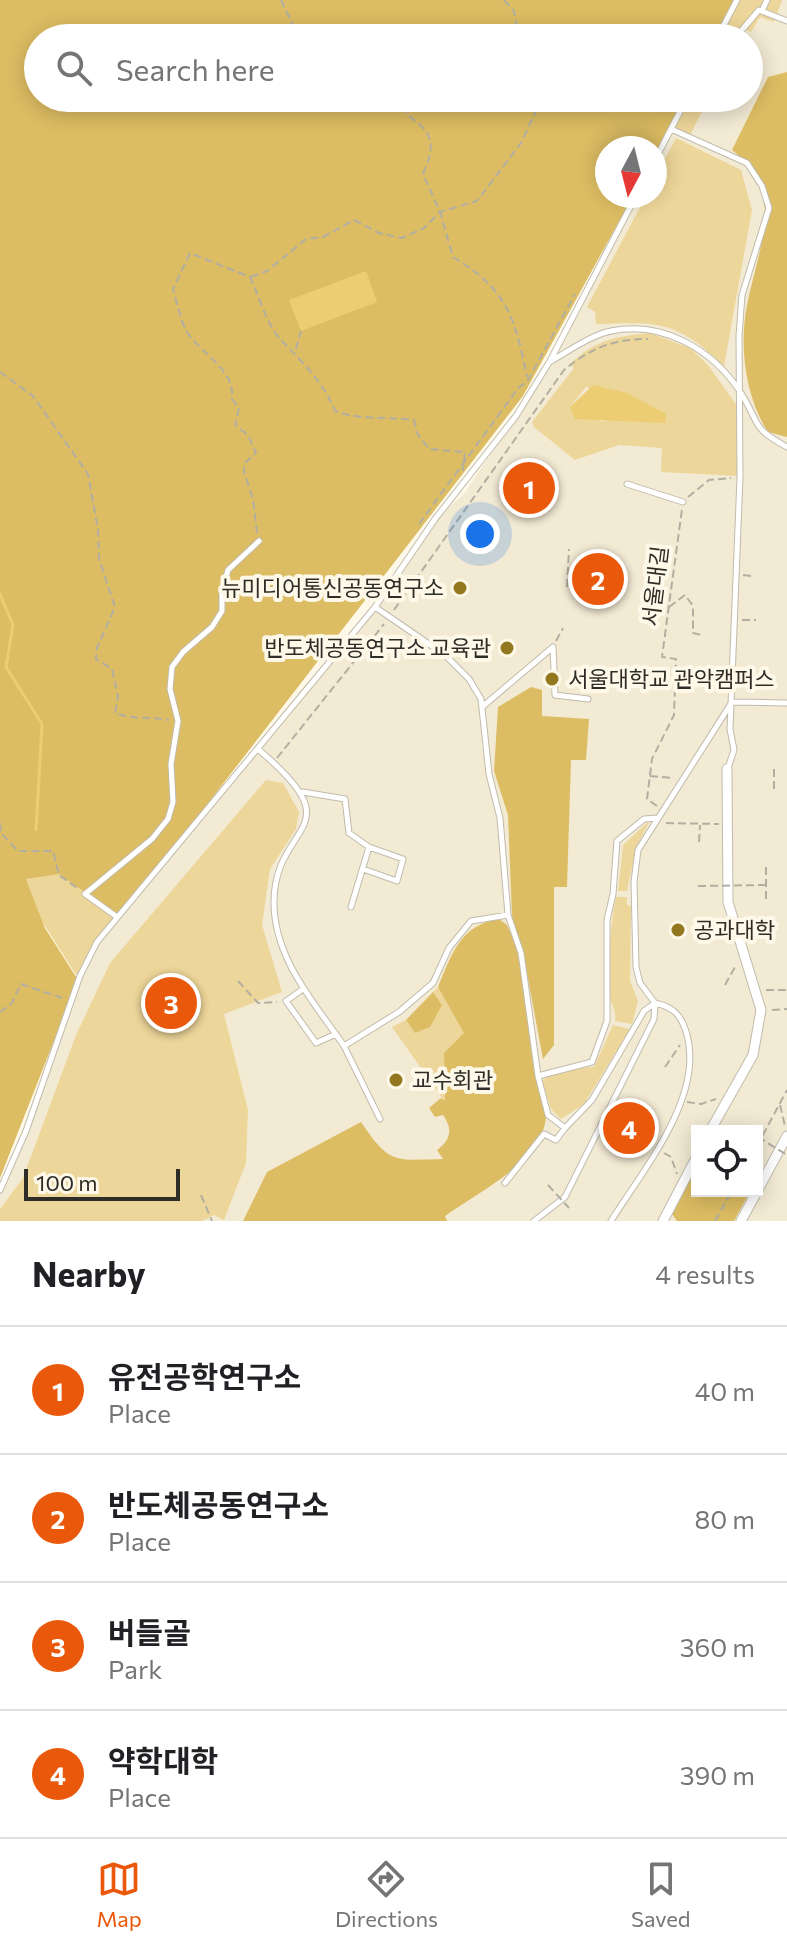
<!DOCTYPE html>
<html lang="en">
<head>
<meta charset="utf-8">
<style>
	:root { --surface:#fff; --page:#f6f6f6; --text:#202124; --muted:#757577; --line:#e0e0e0; --accent:#ea580c }
	body { margin:0; font-family:Commissioner,"Noto Sans KR",sans-serif; background:var(--page); color:var(--text) }
	.controls { position:absolute; right:24px; bottom:24px; display:grid; overflow:hidden; border-radius:0px; box-shadow:0 4px 20px #0003 }
	.controls button { width:72px; height:72px; display:grid; place-items:center; padding:0; border:0; border-bottom:2px solid var(--line); background:var(--surface); color:var(--text); font:40px sans-serif }
	.compass { position:absolute; left:595px; top:136px; width:72px; height:72px; border-radius:50%; background:var(--surface); box-shadow:0 4px 20px #0003; rotate:187deg }
	.scale { position:absolute; left:24px; bottom:20px; width:156px; box-sizing:border-box; padding-left:8px; border:4px solid #2e2c26; border-top:0; font-size:22px; line-height:28px; white-space:nowrap; color:#2e2c26; -webkit-text-stroke:6px #fdf8e8; paint-order:stroke }
	.you { position:absolute; left:480px; top:534px; width:28px; height:28px; margin:-20px; border:6px solid #fff; border-radius:50%; background:#1a73e8; box-shadow:0 0 0 12px #1a73e833 }
	.badge { display:grid; place-items:center; width:52px; height:52px; border-radius:50%; background:var(--accent); color:#fff; font-size:26px; font-weight:700 }
	.pin { position:absolute; translate:-50% -50%; border:4px solid #fff; box-shadow:0 2px 8px #0006 }
	.list { margin:0; padding:0; list-style:none }
	h2 { display:flex; justify-content:space-between; align-items:center; height:104px; margin:0; padding:0 32px; font-size:34px }
	h2 small { font-size:26px; font-weight:400; color:var(--muted) }
	.list li { display:grid; grid-template-columns:52px 1fr auto; gap:24px; align-items:center; box-sizing:border-box; height:128px; padding:0 32px; border-top:2px solid var(--line) }
	.list b { display:block; font-size:30px; white-space:nowrap }
	.list p { margin:0; font-size:26px; white-space:nowrap; color:var(--muted) }
	.list em { font-size:26px; font-style:normal; color:var(--muted) }
	.icon { flex:none; width:44px; height:44px; fill:none; stroke:currentColor; stroke-width:2; stroke-linecap:round; stroke-linejoin:round }
	.map { position:relative; flex:none; width:787px; height:1221px; overflow:hidden }
	.search { position:absolute; background:var(--surface); box-shadow:0 4px 20px #0003; left:24px; right:24px; top:24px; height:88px; display:flex; align-items:center; gap:20px; box-sizing:border-box; padding:0 28px; border-radius:44px; color:var(--muted); font-size:30px }
	.sheet { height:616px; background:var(--surface) }
	nav { display:flex; justify-content:space-around; align-items:center; box-sizing:border-box; height:112px; border-top:2px solid var(--line); background:var(--surface); font-size:22px; color:var(--muted) }
	nav a { display:grid; justify-items:center; gap:4px }
	nav .on { color:var(--accent) }
	.map>svg:first-child { display:block }
</style>
</head>
<body>
<div class="map">
<svg width="787" height="1221" viewBox="0 0 787 1221">
	<rect width="100%" height="100%" fill="#fdf8e8"/>
	<path fill="#f3ead4" fill-rule="evenodd" d="M737,0H787V1221H0V1190L13,1162L68,1007L97,942L375,607L435,519L464,494L531,393L636,196H655V160L687,98H749V38H717ZM697,1131H757V1191H697Z"/>
	<path fill="#edd699" fill-rule="evenodd" d="M737,0H782L774,22L760,17L751,32L744,29L739,38H717Z
		M689,98H709L689,137L671,129Z
		M676,138L741,170L752,210L724,366C676,320 660,322 596,324L595,312L587,307L646,196H655V178Z
		M650,333L690,348L708,365L738,407L739,476L661,472L662,448L619,445L575,460L534,427L532,422L574,368L570,364C595,340 617,336 650,333ZM586,387L665,414L601,421L570,407Z
		M266,780L283,783L299,812L296,829L270,869L262,925L282,992L224,1014L248,1110L246,1163L224,1220L214,1215L202,1221H0V1209L23,1178L76,1035L110,963Z
		M650,820L636,848L627,891H618L623,845Z
		M57,868L118,912L76,975L43,923L24,874Z
		M616,897H627V905L631,906L630,981L638,1001L632,1024L615,1021C617,1010 611,1006 610,996C607,965 610,928 616,897Z
		M438,987L465,1033L444,1053L445,1102L392,1027L406,1020L415,1033L442,1005L433,992Z
		M613,1025L630,1029L584,1104L561,1119L551,1109L542,1081C555,1068 577,1068 594,1067Z"/>
	<path fill="#ddbd63" d="M0,0H741L720,38H38V98H687L655,157V148H607V196H633L523,396L120,917L59,874L26,879L45,928L78,980L0,1178Z
		M787,72V437L768,432C745,397 739,345 747,305C759,245 787,193 732,150L768,77Z
		M531,687L542,690V716L589,719L586,760H571L567,887H554V1045L543,1059L523,952L512,916L508,815L494,771L498,707Z
		M499,919L507,925L517,948L546,1117C542,1162 478,1192 445,1216L447,1221H243L267,1172L361,1122C390,1165 394,1160 443,1159L437,1150C451,1140 453,1129 443,1115L435,1117L429,1108L441,1098L445,1101L444,1053L464,1033L438,987C452,954 460,925 499,919Z
		M433,992L442,1005L430,1027L415,1033L406,1020Z
		M695,1168L697,1191H736L747,1197L734,1221H677L672,1214Z"/>
	<path fill="#edcd73" d="M366,271L377,302L301,331L289,300Z
		M593,385L627,393L666,414L665,423L575,419L570,407Z"/>
	<g fill="none" stroke-linecap="round" stroke-linejoin="round">
		<path stroke="#edcd73" stroke-width="3" d="M0,594L13,625L6,667L42,724L36,830"/>
		<defs>
			<path id="lane" d="M762,11L767,0
				M717,38L737,0
				M735,38L759,10L787,21
				M671,129L747,163L762,186L769,208L742,295L739,336L740,477L730,729L734,750L728,768
				M655,160L687,98
				M551,361C569,351 591,335 611,331C663,320 713,350 741,393C761,425 750,427 787,447
				M627,484L683,502
				M375,607L445,655L469,679L481,699L489,774L500,818L508,915L521,953L538,1076L548,1115L565,1128L592,1100L644,1011L655,1003
				M482,707L553,647L555,695L588,699
				M259,750C357,833 273,821 274,904C275,960 314,1002 344,1046L399,1012L433,983L449,948L471,921L508,915
				M303,792L345,799L349,833L369,847L403,859L397,881L363,869
				M351,907L369,847
				M117,917L85,894L152,839L168,819L173,802L171,764L178,721L170,689L172,667L183,652L212,627L222,611V591L228,570L259,541
				M303,989L286,1001L316,1043L336,1034
				M344,1046L380,1119
				M538,1076L592,1062L607,1021V920L613,894L617,841L644,819L658,818
				M505,1183L544,1134L556,1140L565,1128
				M0,1190L26,1131L80,976L97,942L375,607L435,519L516,416L550,361L636,196
				M534,1221L565,1197L654,1019L655,1004
				M611,1221C643,1170 704,1097 687,1035C682,1016 674,1007 655,1003L640,983L636,967L634,882L638,850L732,702L787,703"/>
			<path id="street" d="M710,1131L753,1055L761,1010L728,902L727,769
				M663,1221L697,1156
				M741,1221L787,1136"/>
		</defs>
		<use href="#lane" stroke="#c0bbac" stroke-width="7"/>
		<use href="#street" stroke="#c0bbac" stroke-width="11"/>
		<path stroke="#b2afa2" stroke-width="2" stroke-dasharray="8 4" stroke-linecap="butt" d="M281,0L293,25L326,31L332,38
			M504,0L514,11L519,38
			M393,98C415,130 445,125 423,174L440,212L453,257C508,290 515,318 527,377
			M251,277L267,271L306,239L323,237L354,220L379,233L402,238L424,228L440,212L477,201L521,143L535,113L532,98
			M296,349L301,331
			M0,372L33,396L88,474L98,530L99,559L115,607L97,648L96,659L112,669L118,696L115,713C133,720 150,716 169,720
			M688,497L709,480L731,478
			M419,524L519,387L527,382L575,294
			M257,533L253,499L244,472L245,463L256,453L248,435L235,425L239,408L232,399C235,369 203,356 187,332C180,320 177,302 173,289L190,253L250,277C259,296 267,326 282,341C302,362 324,383 335,411C362,421 386,416 414,420L417,433L429,449L465,452L463,471
			M743,575L752,576
			M567,587L569,549
			M669,607L685,595L693,606V633L702,635
			M394,610L564,370C591,348 613,339 648,339
			M742,620H756
			M556,641L563,628
			M277,758L384,624
			M650,776L674,778
			M774,789V767
			M657,806L647,799L652,759L674,715L676,659L662,657L682,509
			M0,823L1,833L18,851H53L59,875L77,888
			M666,823L719,824
			M699,842L700,825
			M766,867V903
			M238,981L258,1003L277,1002
			M725,985L736,965
			M766,990H787
			M772,1010L787,1009
			M0,1012L12,1003L21,984L62,998
			M665,1067L680,1045
			M687,1102L701,1104L716,1099
			M780,1105L785,1126
			M757,1146L787,1090
			M664,1153L671,1157L677,1174
			M201,1195L212,1221
			M715,1221L732,1191"/>
		<use href="#lane" stroke="#fff" stroke-width="5"/>
		<use href="#street" stroke="#fff" stroke-width="9"/>
		<path stroke="#b2afa2" stroke-width="2" stroke-dasharray="8 4" stroke-linecap="butt" d="M698,886L766,885
			M758,1137L787,1155
			M548,1185L569,1208"/>
	</g>
	<g fill="#94781f" stroke="#fdf8e8" stroke-width="3">
		<circle cx="460" cy="588" r="8"/>
		<circle cx="507" cy="648" r="8"/>
		<circle cx="552" cy="679" r="8"/>
		<circle cx="678" cy="930" r="8"/>
		<circle cx="396" cy="1080" r="8"/>
	</g>
	<g text-anchor="middle" stroke-width="8" stroke-linejoin="round" paint-order="stroke">
		<g font-size="22" fill="#2e2c26" stroke="#fdf8e8">
			<text transform="translate(655 586) rotate(-83)" y="8">서울대길</text>
		</g>
		<g font-size="22" fill="#2e2c26" stroke="#fdf8e8" text-anchor="start">
			<text x="444" y="596" text-anchor="end">뉴미디어통신공동연구소</text>
			<text x="491" y="656" text-anchor="end">반도체공동연구소 교육관</text>
			<text x="568" y="687">서울대학교 관악캠퍼스</text>
			<text x="694" y="938">공과대학</text>
			<text x="412" y="1088">교수회관</text>
		</g>
	</g>
</svg>
<div class="controls">
<button><svg class="icon" aria-label="locate" viewBox="0 0 24 24"><circle cx="12" cy="12" r="6"/><path d="M12 2v4M12 18v4M2 12h4M18 12h4"/></svg></button>
</div>
<svg class="compass" viewBox="-18 -18 36 36"><path d="M0-13l5 13h-10z" fill="#e53935"/><path d="M0 13l5-13h-10z" fill="#757577"/></svg>
<div class="scale">100 m</div>
<div class="you"></div>
<div class="pin badge" style="left:529px;top:488px">1</div>
<div class="pin badge" style="left:598px;top:579px">2</div>
<div class="pin badge" style="left:171px;top:1003px">3</div>
<div class="pin badge" style="left:629px;top:1128px">4</div>
<div class="search"><svg class="icon" aria-label="search" viewBox="0 0 24 24"><circle cx="10" cy="10" r="6"/><path d="M15 15l6 6"/></svg>Search here</div>
</div>
<section class="sheet">
<h2>Nearby<small>4 results</small></h2>
<ul class="list">
<li><span class="badge">1</span><div><b>유전공학연구소</b><p>Place</p></div><em>40 m</em></li>
<li><span class="badge">2</span><div><b>반도체공동연구소</b><p>Place</p></div><em>80 m</em></li>
<li><span class="badge">3</span><div><b>버들골</b><p>Park</p></div><em>360 m</em></li>
<li><span class="badge">4</span><div><b>약학대학</b><p>Place</p></div><em>390 m</em></li>
</ul>
</section>
<nav>
<a class="on"><svg class="icon" aria-label="map" viewBox="0 0 24 24"><path d="M3 6l6-2 6 2 6-2v14l-6 2-6-2-6 2zM9 4v14M15 6v14"/></svg>Map</a>
<a><svg class="icon" aria-label="directions" viewBox="0 0 24 24"><path d="M12 3l9 9-9 9-9-9zM9 14v-3h6M13 9l2 2-2 2"/></svg>Directions</a>
<a><svg class="icon" aria-label="saved" viewBox="0 0 24 24"><path d="M7 4h10v16l-5-4-5 4z"/></svg>Saved</a>
</nav>
</body>
</html>
